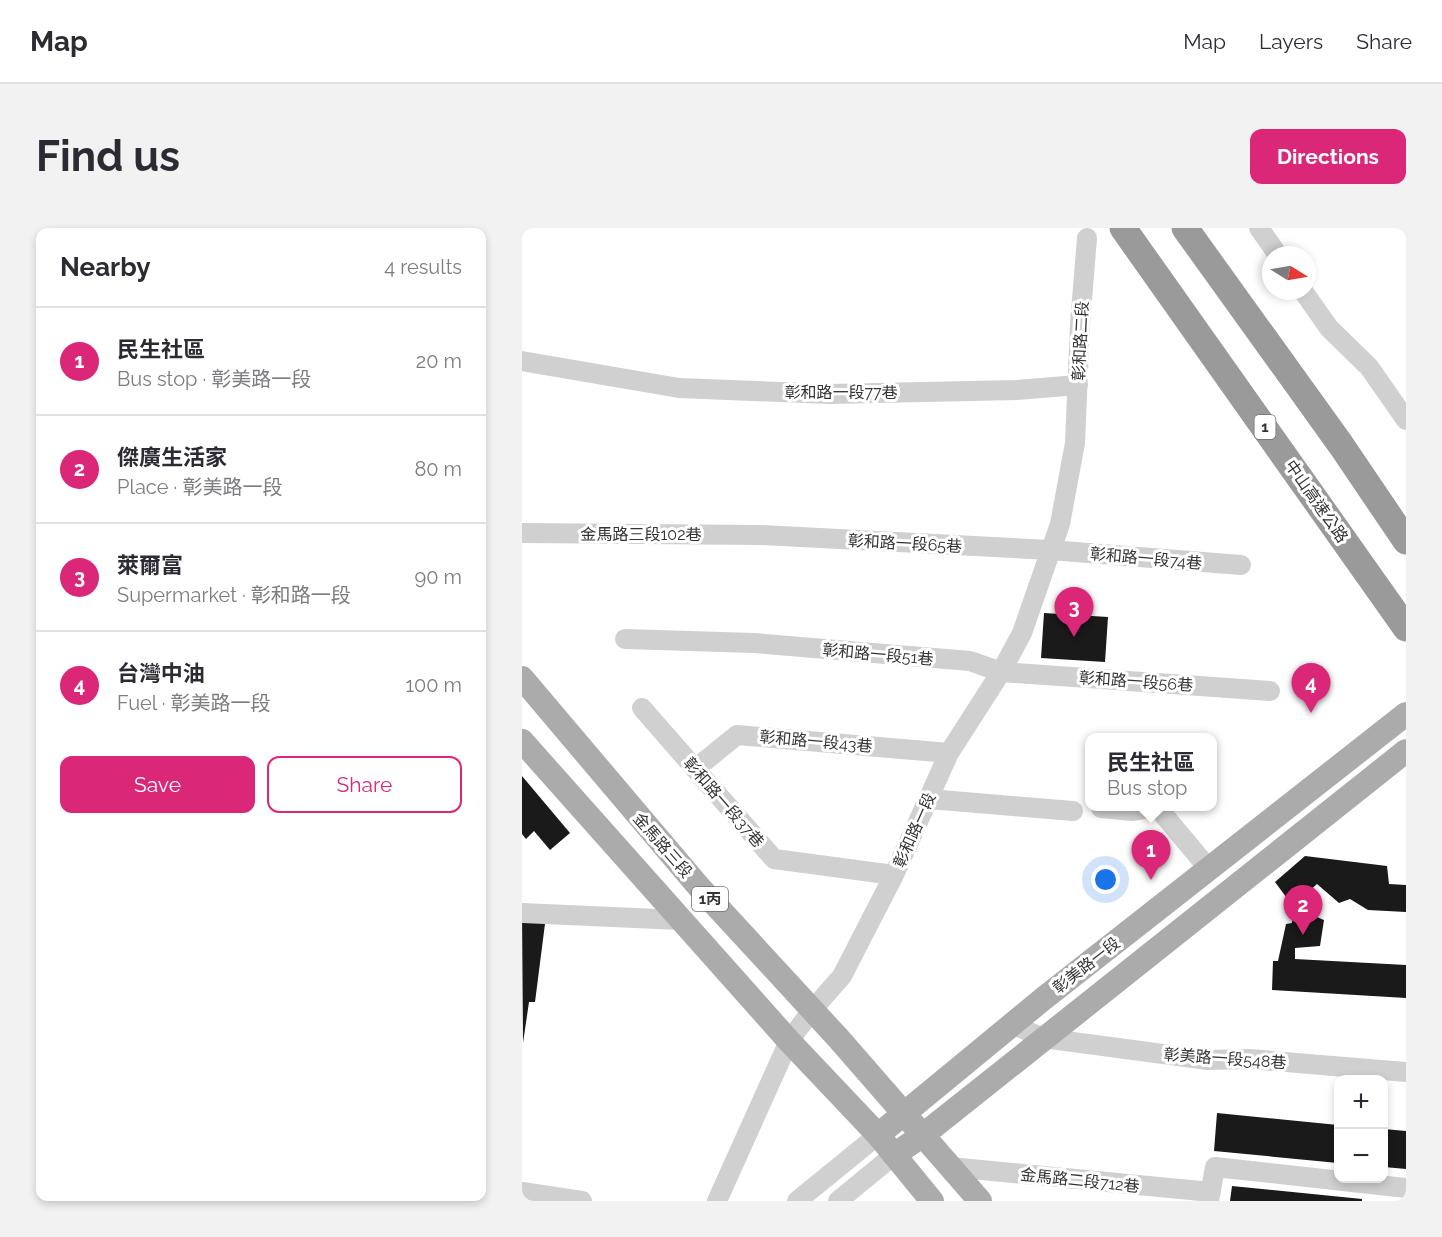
<!DOCTYPE html>
<html lang="en">
<head>
<meta charset="utf-8">
<style>
	:root { --surface:#fff; --page:#f2f2f3; --text:#2b2b33; --muted:#7c7c81; --line:#e1e1e2; --accent:#db2777 }
	body { margin:0; font-family:Raleway,"Noto Sans TC",sans-serif; background:var(--page); color:var(--text) }
	.controls { position:absolute; right:18px; bottom:18px; display:grid; overflow:hidden; border-radius:12px; box-shadow:0 3px 9px #0003 }
	.controls button { width:54px; height:54px; display:grid; place-items:center; padding:0; border:0; border-bottom:2px solid var(--line); background:var(--surface); color:var(--text); font:30px sans-serif }
	.compass { position:absolute; left:740px; top:18px; width:54px; height:54px; border-radius:50%; background:var(--surface); box-shadow:0 3px 9px #0003; rotate:101deg }
	.you { position:absolute; left:584px; top:652px; width:21px; height:21px; margin:-15px; border:4px solid #fff; border-radius:50%; background:#1a73e8; box-shadow:0 0 0 9px #1a73e833 }
	.badge { display:grid; place-items:center; width:39px; height:39px; border-radius:50%; background:var(--accent); color:#fff; font-size:20px; font-weight:700 }
	.pin { position:absolute; translate:-50% -50px; filter:drop-shadow(0 2px 3px #0008) }
	.pin::after { content:''; position:absolute; top:32px; width:21px; height:18px; background:inherit; clip-path:polygon(0 0,100% 0,50% 100%) }
	.popup { position:absolute; left:563px; top:505px; width:132px; height:78px; box-sizing:border-box; display:grid; place-content:center; border-radius:12px; background:var(--surface); filter:drop-shadow(0 2px 4px #0005); font-size:20px; white-space:nowrap; color:var(--muted) }
	.popup b { font-size:22px; color:var(--text) }
	.popup::after { content:''; position:absolute; left:50%; top:100%; margin-left:-12px; border:12px solid transparent; border-top-color:var(--surface) }
	.list { margin:0; padding:0; list-style:none }
	h2 { display:flex; justify-content:space-between; align-items:center; height:78px; margin:0; padding:0 24px; font-size:26px }
	h2 small { font-size:20px; font-weight:400; color:var(--muted) }
	.list li { display:grid; grid-template-columns:39px 1fr auto; gap:18px; align-items:center; box-sizing:border-box; height:108px; padding:0 24px; border-top:2px solid var(--line) }
	.list b { display:block; font-size:22px; white-space:nowrap }
	.list p { margin:0; font-size:20px; white-space:nowrap; color:var(--muted) }
	.list em { font-size:20px; font-style:normal; color:var(--muted) }
	.actions { display:flex; gap:12px; padding:18px 24px }
	.actions a { flex:1; padding:14px 0; border:2px solid var(--accent); border-radius:12px; text-align:center; font-size:21px; color:var(--accent) }
	.actions .main { background:var(--accent); color:#fff }
	.map { position:relative; flex:none; width:884px; height:973px; overflow:hidden; border-radius:12px }
	header { display:flex; align-items:center; gap:36px; box-sizing:border-box; height:84px; padding:0 30px; background:var(--surface); border-bottom:2px solid var(--line) }
	header strong { font-size:28px }
	nav { display:flex; gap:33px; margin-inline-start:auto; font-size:21px }
	.intro { display:flex; align-items:center; justify-content:space-between; box-sizing:border-box; height:144px; padding:0 36px }
	h1 { margin:0; font-size:42px }
	.button { padding:15px 27px; border-radius:12px; background:var(--accent); color:#fff; font-size:21px; font-weight:700 }
	main { display:flex; gap:36px; padding:0 36px }
	aside { flex:1; background:var(--surface); border-radius:12px; box-shadow:0 3px 9px #0003 }
	.map>svg:first-child { display:block }
</style>
</head>
<body>
<header>
<strong>Map</strong>
<nav><a>Map</a><a>Layers</a><a>Share</a></nav>
</header>
<div class="intro"><h1>Find us</h1><a class="button">Directions</a></div>
<main>
<aside>
<h2>Nearby<small>4 results</small></h2>
<ul class="list">
<li><span class="badge">1</span><div><b>民生社區</b><p>Bus stop · 彰美路一段</p></div><em>20 m</em></li>
<li><span class="badge">2</span><div><b>傑廣生活家</b><p>Place · 彰美路一段</p></div><em>80 m</em></li>
<li><span class="badge">3</span><div><b>萊爾富</b><p>Supermarket · 彰和路一段</p></div><em>90 m</em></li>
<li><span class="badge">4</span><div><b>台灣中油</b><p>Fuel · 彰美路一段</p></div><em>100 m</em></li>
</ul>
<div class="actions"><a class="main">Save</a><a>Share</a></div>
</aside>
<div class="map">
<svg width="884" height="973" viewBox="0 0 884 973">
	<rect width="100%" height="100%" fill="#fff"/>
	<path fill="#1a1a1a" d="M522,385L586,389L583,434L519,430Z
		M0,548L48,605L28,622L12,603L4,611L0,606Z
		M783,628L865,638L867,656L884,657V684L846,682L828,671L817,675L795,656L783,667L785,685L802,692L798,718L773,720V731L884,737V770L750,762L751,733H756L764,696L770,695V677L753,654Z
		M0,685L24,688L13,774H7L1,815Z
		M695,885L816,897V935L692,923Z
		M862,901L884,903V941L862,939Z
		M710,958L840,971V973H708Z"/>
	<g fill="none" stroke-linecap="round" stroke-linejoin="round">
		<path stroke="#d0d0d0" stroke-width="20" d="M737,0L756,27
			M781,63L807,100L847,139L884,192
			M0,133L157,160L308,166L495,162L556,157
			M0,305L238,307L528,322L719,337
			M103,411L232,415L448,433L479,444L748,463
			M120,480L252,631L372,647
			M173,541L215,507L427,525
			M407,571L551,583
			M579,580L611,583L635,579L687,641
			M0,685L158,692
			M490,796L521,810L686,832L727,831L884,844
			M428,939L689,964
			M0,964L60,973
			M195,973L267,813L291,781L320,748L372,647L427,525L479,444L500,405L538,296L553,215L558,96L565,10
			M275,973L356,907
			M316,973L372,927
			M687,973L693,939L884,960"/>
		<path stroke="#ababab" stroke-width="24" d="M0,450L177,659L317,811L458,973
			M0,513L267,813L356,907L410,973
			M356,907L521,771L884,486
			M372,927L401,907L884,523"/>
		<path stroke="#9a9a9a" stroke-width="27" d="M601,0L884,400
			M663,0L819,217L884,313"/>
	</g>
	<g text-anchor="middle" stroke-width="6" stroke-linejoin="round" paint-order="stroke">
		<g fill="#fff" stroke="#707070" stroke-width="1.5">
			<rect x="732.5" y="187" width="21" height="24" rx="4.5"/>
			<rect x="170" y="659" width="36" height="24" rx="4.5"/>
		</g>
		<g font-size="15" font-weight="bold" fill="#333">
			<text x="743" y="204">1</text>
			<text x="188" y="676">1丙</text>
		</g>
		<g font-size="16" fill="#333" stroke="#fff">
			<text transform="translate(558 113) rotate(-87)" y="6">彰和路二段</text>
			<text x="319" y="170">彰和路一段77巷</text>
			<text transform="translate(795 273) rotate(55)" y="6">中山高速公路</text>
			<text x="119" y="312">金馬路三段102巷</text>
			<text transform="translate(383 315) rotate(3)" y="6">彰和路一段65巷</text>
			<text transform="translate(624 330) rotate(5)" y="6">彰和路一段74巷</text>
			<text transform="translate(356 426) rotate(5)" y="6">彰和路一段51巷</text>
			<text transform="translate(614 453) rotate(4)" y="6">彰和路一段56巷</text>
			<text transform="translate(294 513) rotate(5)" y="6">彰和路一段43巷</text>
			<text transform="translate(202 574) rotate(49)" y="6">彰和路一段37巷</text>
			<text transform="translate(392 602) rotate(-66)" y="6">彰和路一段</text>
			<text transform="translate(141 617) rotate(49)" y="6">金馬路三段</text>
			<text transform="translate(564 737) rotate(-38)" y="6">彰美路一段</text>
			<text transform="translate(703 830) rotate(4)" y="6">彰美路一段548巷</text>
			<text transform="translate(558 952) rotate(6)" y="6">金馬路二段712巷</text>
		</g>
	</g>
</svg>
<div class="controls">
<button>+</button>
<button>−</button>
</div>
<svg class="compass" viewBox="-18 -18 36 36"><path d="M0-13l5 13h-10z" fill="#e53935"/><path d="M0 13l5-13h-10z" fill="#7c7c81"/></svg>
<div class="you"></div>
<div class="pin badge" style="left:629px;top:652px">1</div>
<div class="popup"><b>民生社區</b>Bus stop</div>
<div class="pin badge" style="left:781px;top:707px">2</div>
<div class="pin badge" style="left:552px;top:409px">3</div>
<div class="pin badge" style="left:789px;top:485px">4</div>
</div>
</main>
</body>
</html>
